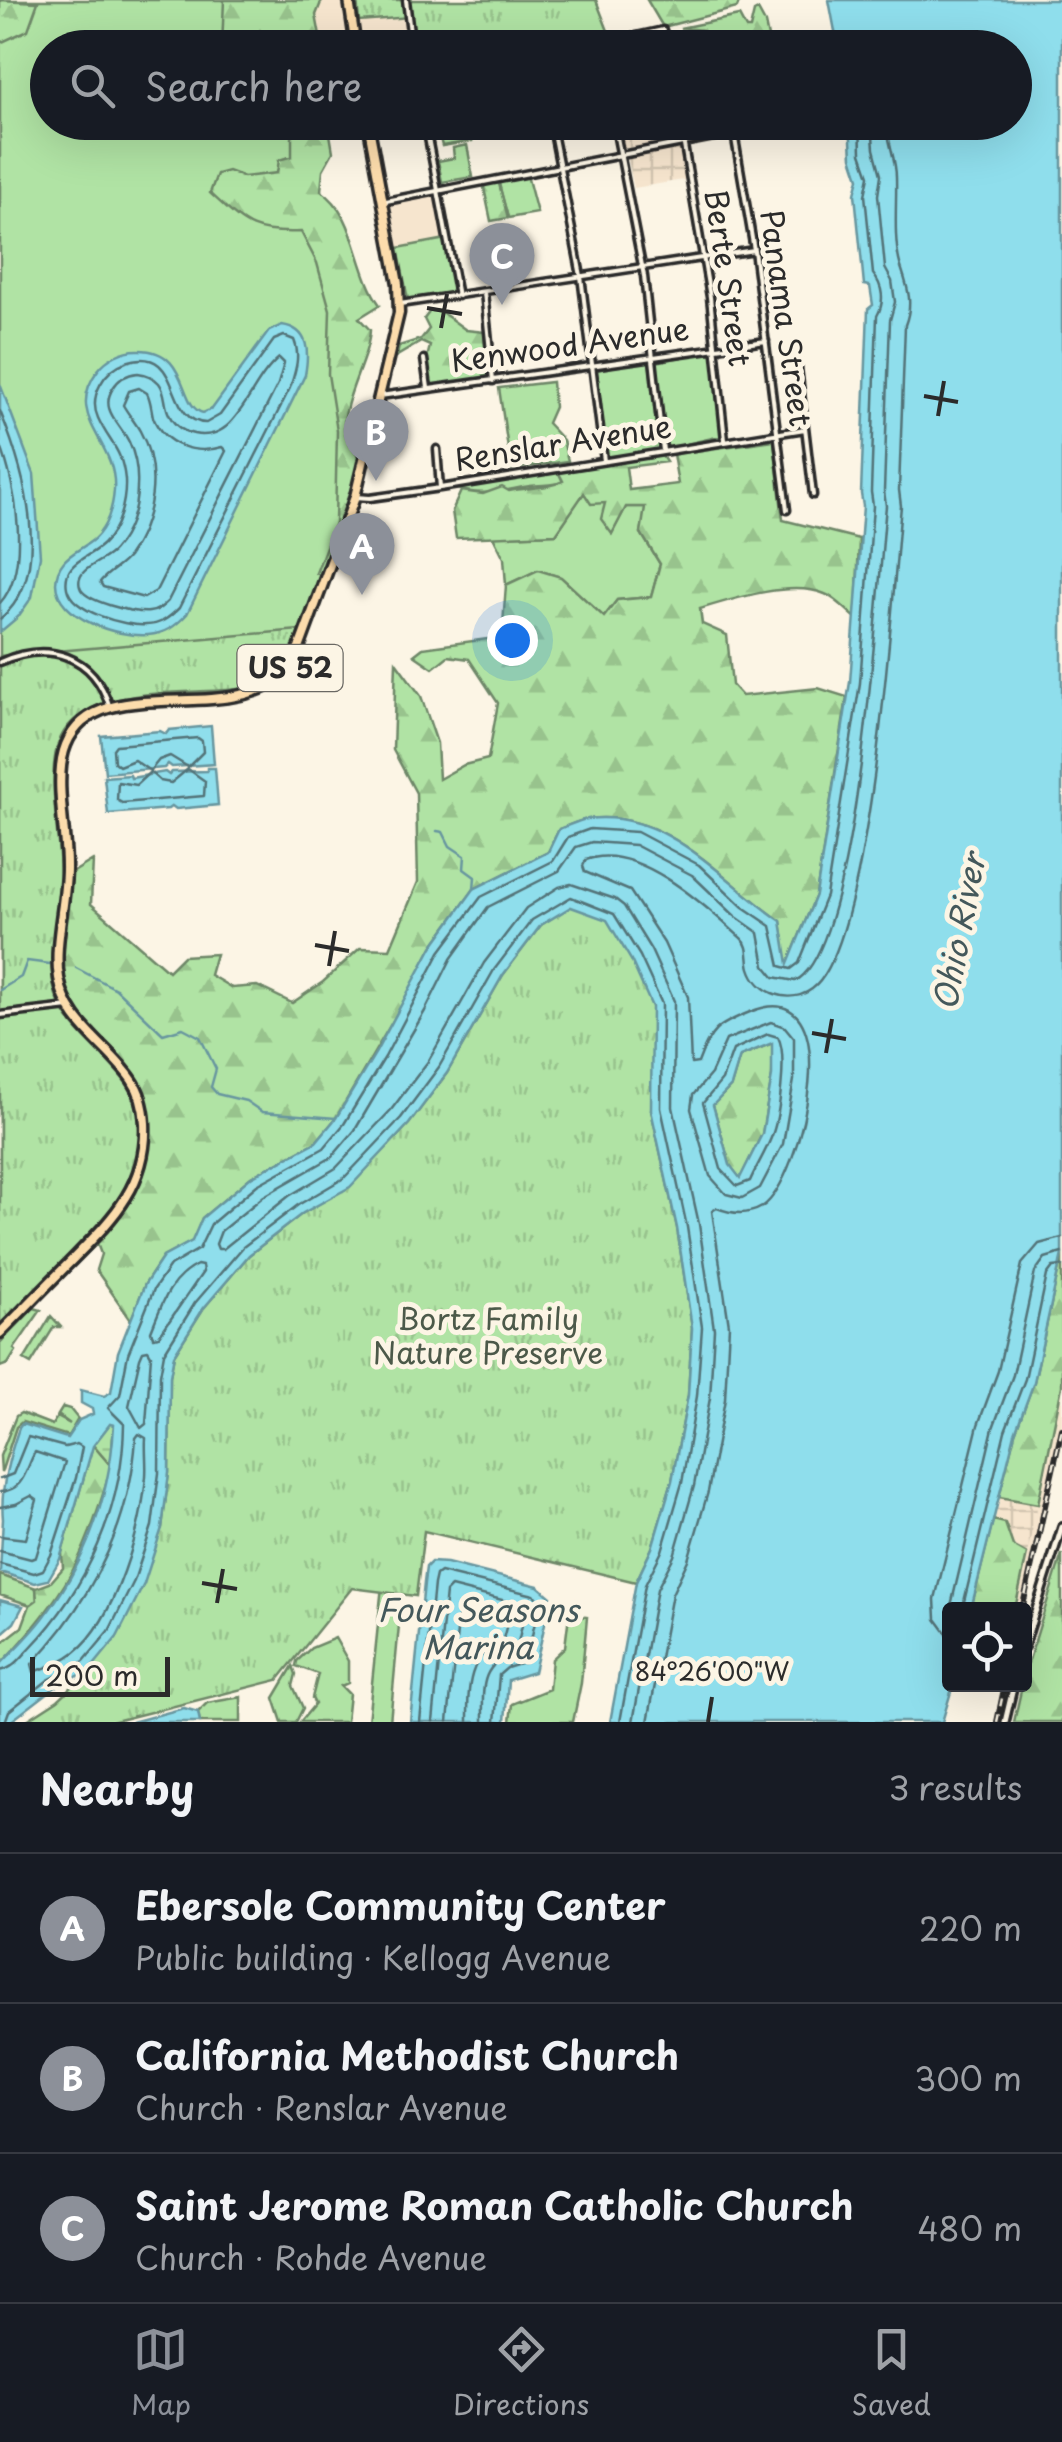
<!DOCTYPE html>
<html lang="en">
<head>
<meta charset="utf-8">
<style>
	:root { --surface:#171b24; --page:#20242c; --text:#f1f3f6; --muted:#9ea1a6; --line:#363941; --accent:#8c9099 }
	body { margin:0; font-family:"Playpen Sans",sans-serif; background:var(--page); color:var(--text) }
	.controls { position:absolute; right:30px; bottom:30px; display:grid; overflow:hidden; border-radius:10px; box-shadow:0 10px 40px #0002 }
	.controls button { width:90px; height:90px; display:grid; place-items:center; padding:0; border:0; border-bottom:2px solid var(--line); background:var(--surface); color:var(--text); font:50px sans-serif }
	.scale { position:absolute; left:30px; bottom:25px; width:140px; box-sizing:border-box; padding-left:10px; border:5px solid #2b2b2b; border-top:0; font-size:28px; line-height:35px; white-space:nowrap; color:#2b2b2b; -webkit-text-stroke:8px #fcf5e5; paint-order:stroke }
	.you { position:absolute; left:512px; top:640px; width:35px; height:35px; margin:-25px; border:8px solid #fff; border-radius:50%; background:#1a73e8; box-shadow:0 0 0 15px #1a73e833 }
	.badge { display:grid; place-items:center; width:65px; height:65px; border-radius:50%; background:var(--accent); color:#fff; font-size:32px; font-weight:700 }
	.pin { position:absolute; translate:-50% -82px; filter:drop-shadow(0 2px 5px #0008) }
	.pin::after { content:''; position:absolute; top:52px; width:35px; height:30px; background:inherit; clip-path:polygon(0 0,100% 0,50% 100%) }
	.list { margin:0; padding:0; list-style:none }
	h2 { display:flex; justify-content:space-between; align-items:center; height:130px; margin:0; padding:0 40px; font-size:42px }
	h2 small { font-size:32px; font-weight:400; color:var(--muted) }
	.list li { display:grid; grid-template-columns:65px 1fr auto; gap:30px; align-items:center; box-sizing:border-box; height:150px; padding:0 40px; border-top:2px solid var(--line) }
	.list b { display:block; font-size:38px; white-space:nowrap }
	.list p { margin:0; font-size:32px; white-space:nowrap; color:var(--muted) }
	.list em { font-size:32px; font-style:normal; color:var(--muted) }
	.icon { flex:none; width:55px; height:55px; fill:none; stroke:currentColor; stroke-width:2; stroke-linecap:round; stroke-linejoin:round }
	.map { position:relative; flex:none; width:1062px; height:1722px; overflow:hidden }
	.search { position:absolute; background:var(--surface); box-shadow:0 10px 40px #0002; left:30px; right:30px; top:30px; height:110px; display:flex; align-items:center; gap:25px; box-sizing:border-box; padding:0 35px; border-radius:55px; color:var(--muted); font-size:38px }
	.sheet { height:580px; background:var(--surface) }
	nav { display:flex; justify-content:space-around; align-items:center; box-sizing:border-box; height:140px; border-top:2px solid var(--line); background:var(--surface); font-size:28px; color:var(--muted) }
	nav a { display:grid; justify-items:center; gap:5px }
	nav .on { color:var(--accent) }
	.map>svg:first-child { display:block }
</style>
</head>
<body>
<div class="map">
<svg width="1062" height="1722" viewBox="0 0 1062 1722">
	<defs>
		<pattern id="industrial-grid" width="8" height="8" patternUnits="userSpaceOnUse" patternTransform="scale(2.5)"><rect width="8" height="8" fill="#f6e5ce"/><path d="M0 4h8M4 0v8" fill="none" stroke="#d3c5b1"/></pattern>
		<pattern id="forest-firs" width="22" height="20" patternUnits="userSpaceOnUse" patternTransform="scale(2.5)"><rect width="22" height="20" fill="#b0e3a4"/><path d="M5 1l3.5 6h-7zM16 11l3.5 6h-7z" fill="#98c38d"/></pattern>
		<pattern id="wetland-marsh" width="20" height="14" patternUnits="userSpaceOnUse" patternTransform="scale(2.5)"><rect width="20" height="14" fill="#b0e3a4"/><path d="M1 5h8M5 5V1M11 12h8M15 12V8" fill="none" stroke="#98c38d"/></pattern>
		<pattern id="park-tufts" width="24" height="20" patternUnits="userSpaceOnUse" patternTransform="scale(2.5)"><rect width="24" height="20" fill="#b0e3a4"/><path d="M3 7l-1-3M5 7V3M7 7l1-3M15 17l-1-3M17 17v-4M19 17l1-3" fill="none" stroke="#98c38d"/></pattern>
	</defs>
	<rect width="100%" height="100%" fill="#fcf5e5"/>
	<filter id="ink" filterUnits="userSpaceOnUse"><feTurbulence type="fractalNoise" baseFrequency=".01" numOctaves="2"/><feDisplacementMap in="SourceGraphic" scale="20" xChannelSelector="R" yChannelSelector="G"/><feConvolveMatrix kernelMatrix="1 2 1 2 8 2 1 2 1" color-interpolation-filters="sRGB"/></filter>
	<g filter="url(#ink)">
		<path fill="#f6e5ce" d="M322,0H343L350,47H322L316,15Z
			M405,16L409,47H361L359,21Z
			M434,193L438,196L446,239L398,248L390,202Z
			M1062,1386V1441L1024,1609L1015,1610Z"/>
		<path fill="url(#industrial-grid)" d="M617,123H658L661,144L621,149Z
			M675,147L683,151L689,179L634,188L627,155Z
			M971,1491L1038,1504L1027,1554L967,1513Z"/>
		<path fill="#b0e3a4" stroke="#6e8768" stroke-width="2.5" d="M0,0H275L284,47L48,48V122L297,123L337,314L343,493L355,497L294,662L261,691L110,708L105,694L55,652L30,651L0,662Z
			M469,126L472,141L442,146L438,130Z
			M467,145L473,177L442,182L438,161L454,158L453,148Z
			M527,175L537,213L508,218L498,181Z
			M446,239L455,287L453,292L408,300L398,248Z
			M712,351L721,436L669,448L664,441L656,362Z
			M649,360L660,447L655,451L607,457L604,454L596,370Z
			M552,382L554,407L547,423L563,440L568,461L511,469L499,388Z
			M558,471L563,482C552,486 542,484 530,486C504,490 481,498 455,488Z
			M584,492L605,503L612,533L626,507H646L641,533L660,564L651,597L617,600L604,617L561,577L538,570L506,585L504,558L493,536L556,534Z
			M34,1308L41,1310L14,1349L16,1351L8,1364L0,1367V1343Z
			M51,1316L61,1327H54L31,1364L24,1360Z
			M63,1407L70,1409L78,1419L68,1436L22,1422L16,1427L1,1473L0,1456L16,1416L21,1413L52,1425L57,1417L70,1424L58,1415Z
			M0,1575L36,1588L37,1601L30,1605L0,1595Z
			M383,1576L403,1582L390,1722H368Z
			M569,1615L587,1617L581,1683L573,1722H510L512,1704L549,1689L552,1659L565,1647Z
			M335,1638L348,1661V1683L341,1686L349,1694L346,1722H300L315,1704L312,1698L318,1674L296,1666L297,1661L311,1648Z
			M293,1666L296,1674L293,1686L303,1708L296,1722H282L274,1698Z
			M241,1697V1722H200L198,1712L207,1703Z"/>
		<path fill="url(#forest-firs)" stroke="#6e8768" stroke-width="2.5" d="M0,0L38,2L28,30L0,43Z
			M224,0H322L316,15L322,47H281L280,43L264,37L260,47H222Z
			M647,0H740L737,8L663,27Z
			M758,10L765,23L770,47H706L703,30L680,28L739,16L746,29H750L754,12Z
			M292,123H347L338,126L330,134L333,152L323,170L321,191C357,214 355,271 380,305L359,318L370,330C369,358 340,404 345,431C346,440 356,452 360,460L322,576L316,573L335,523L337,431L328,374L330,310L317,263L301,232C251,234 246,226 210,193L217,174L228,171L244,177L277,173L279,160L292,156Z
			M498,180L508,218L491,221L483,183Z
			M430,311H440L466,330L484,332L486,356L490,359L489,378L429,386L427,358L430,346L421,342L397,356L399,346L421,339L429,329L424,319Z
			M774,440L783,520L859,539L856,618C847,611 836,598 825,594C791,580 733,599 700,609L702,624L727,635L732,685L742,696L818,688L847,697L816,895L787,966L781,921C722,881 669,809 589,819C579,820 568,826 559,829L548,852L474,889L432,947L405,1000L336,1118L316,1142L251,1177L202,1218L193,1241L163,1257L145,1284L131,1320L96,1270L101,1254L95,1238L13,1320L0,1328V676L49,673L66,682L71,697L53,735L57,879L50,957L53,992L65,1021L126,1082L134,1100L135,1124L145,1136C147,1060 82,1053 62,992C51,956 65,913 67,876L93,860L91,904L168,971L183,956L216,954L210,975L232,988L257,986L292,1003L323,982L360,948L390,949L418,882L416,793L393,750L396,662L421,696L437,743L439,779L464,765L488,759L498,703L469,659L448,656L433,668L414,655L423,648L502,637L506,585L538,570L561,577L604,617L617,600L651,597L660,564L641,533L645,507H626L612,534L601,519L605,503L591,504L584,493L556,534L456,538L452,511L461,491L483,494L502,487L509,491C527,487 547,489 563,481L558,471L662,456L666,462L626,467L629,490L678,484L673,454Z
			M773,1043L772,1076L762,1134L740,1179L730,1165L713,1105L731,1086L740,1056Z
			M1062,1254V1386L1038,1504L999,1497L1015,1433L1034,1382Z
			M93,1445L111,1466C87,1556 65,1597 0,1665V1644L22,1627L30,1605L37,1600L36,1588L50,1583L63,1568L62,1553Z
			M993,1520L1005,1523L1013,1546L1027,1554L1015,1609H971Z
			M1062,1554V1722H1014L1025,1673Z"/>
		<path fill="url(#wetland-marsh)" stroke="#6e8768" stroke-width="2.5" d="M110,1423L114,1425L111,1466L93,1445Z"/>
		<path fill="url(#park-tufts)" stroke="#6e8768" stroke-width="2.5" d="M357,0H596L610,36L567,47H415L410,17L359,21Z
			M300,630C294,647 289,665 276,677C263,688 242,689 226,690C176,694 84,686 60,739C44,772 63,850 60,890C58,924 45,961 56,995C69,1032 104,1052 126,1083C146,1110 141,1164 126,1192C120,1205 106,1217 98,1227L102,1239L45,1294L0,1330V656Z
			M571,906L671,936L651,1110L677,1228L692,1328L688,1395L672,1481L652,1548L636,1582L424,1531L416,1596L352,1588L278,1680L111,1722H24L58,1700L90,1670L162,1528L169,1473L170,1376L174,1355L203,1309L249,1255L303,1213L350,1186L409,1124L447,1073L503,975L541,925Z"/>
		<path fill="#8fdeec" stroke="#67969f" stroke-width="2.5" fill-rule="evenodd" d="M829,0H1062V1254L1034,1382L1015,1433L971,1609L950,1610V1684L953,1685L942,1722H610L636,1582L652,1548L672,1481L688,1395L692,1328L677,1228L651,1110L652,1007L631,960L607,920L571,907L541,925L503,975L447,1073L409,1124L350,1187L303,1213L249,1255L203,1309L174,1355L170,1376L169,1473L162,1528L144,1584L117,1637L90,1670L54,1688L10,1722H0V1665C16,1648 34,1632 47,1613C88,1558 110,1494 114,1425L110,1424L93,1446L60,1559L48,1580L35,1583L0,1572L3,1519C0,1490 9,1456 19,1428L22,1424L67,1438L79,1420L93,1414L92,1409L81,1403V1390L104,1396L111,1392L118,1352L145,1284L163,1257L192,1241L202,1218L251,1177L316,1142L336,1118L376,1052L432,947L474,889L548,852L559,829C568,826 579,820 588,819C669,809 722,881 781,921L788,964L816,895L850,682L863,506L861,494L868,309L873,305L870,286L864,285L855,194L859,178L852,157L850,123L1014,122V48L838,47ZM772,1043V1076L762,1134L740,1178L730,1165L713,1105L731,1086L740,1056Z
			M282,325C310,329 309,353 305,375L187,614C176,626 165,634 148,635C119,638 56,618 56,583C57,557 77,553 94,539C107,527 113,507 114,490C118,441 62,418 98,370C107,358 123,350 138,350C190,349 178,407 203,413L212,409L269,331Z
			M0,384L34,474L40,556L32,597L18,617L0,632Z
			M211,726L214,764L172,767L168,764L164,768L105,773L101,736L160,731L166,734L169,730Z
			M207,768H215L218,805L176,809L172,806L168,809L108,814L104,777L130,775L131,778L165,772L169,775L172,772L207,771Z
			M431,1562L447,1563L538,1586L551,1597L534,1672L508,1680L505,1722H410L424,1583L426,1567Z
			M0,1600L23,1606L14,1623L0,1635Z
			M184,1708L198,1712L200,1722H132Z"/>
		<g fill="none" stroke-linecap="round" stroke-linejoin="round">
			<path stroke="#537378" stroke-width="2.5" d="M284,336L294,340C301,356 295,372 290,388L179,608C169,618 160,625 146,625C125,627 71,611 67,588C62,562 89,558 103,544C119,529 126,501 125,480C122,448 109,443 98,418C88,396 105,369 126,362C184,343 163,422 206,423L220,415L274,340Z
				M279,358L284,363L278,384L168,601C162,607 158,611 149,612C135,614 83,601 80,587C74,568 105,562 114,550C129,533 137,509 137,487C138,472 135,455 129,442C120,423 99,410 113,388C119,378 127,374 138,373C146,374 153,376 159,383C166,392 164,402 168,412C177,436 208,442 227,426C248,407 257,376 279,358Z
				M139,388L147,393C151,401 151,408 153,417C164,446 195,455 222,447L226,451L156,591L144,598L103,587L100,582C108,572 120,567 128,557C153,521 162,470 140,431C135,422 128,414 123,405L129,391Z
				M0,411C23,467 56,574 0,619
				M0,444C16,484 31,569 0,603
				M198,738L202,741L203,752L188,767L170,756L159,760L150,771L134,760L119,766L114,762L113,749L116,745Z
				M188,769L205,781L204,796L122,803L117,800L118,782L136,785L150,772L160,781L171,783Z
				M771,1022L785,1027L794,1038V1080L783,1144L760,1188L742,1198L726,1194L710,1176L691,1109L693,1095L711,1074L726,1040Z
				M768,1034L778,1037C788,1055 779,1119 771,1138C765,1153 756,1167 750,1181L737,1186L721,1169L703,1103L722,1080L733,1050Z
				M197,1265L202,1266L203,1272L159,1336L153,1337L151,1331C162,1304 169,1279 197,1265Z
				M148,1350L151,1355L146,1424L141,1428L129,1406L140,1358L143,1351Z
				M139,1434L146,1438C145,1451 147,1464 146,1476C142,1526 116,1620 75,1652C65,1660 46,1668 34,1672L32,1664C91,1601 130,1525 136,1438Z
				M0,1479L13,1474L28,1437L65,1447L77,1444L82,1447L76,1478L51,1555L43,1570L34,1573L0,1564
				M0,1492C25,1490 25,1470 35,1452L65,1462L36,1557L31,1559L0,1551
				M0,1507L16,1504L31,1496L37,1500L26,1539L0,1536
				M950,1610L993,1428L1013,1375L1035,1272L1045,1258L1062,1253
				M962,1610L1005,1431L1025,1379L1047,1275L1053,1267L1062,1266
				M950,1638L936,1619L935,1599L978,1425L998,1371L1022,1264L1039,1244L1062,1238
				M0,1671C13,1669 21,1658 30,1648C87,1589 123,1507 124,1424L108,1408L120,1395L128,1354L154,1289L170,1266L199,1249L211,1224L257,1185L324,1148L344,1124L385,1057L440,952L481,897L553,861L568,837L590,829L637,832L699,865L743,907L771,926L780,966L791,969L799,963L826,896L860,683L873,506L871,492L877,316C885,302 883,286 873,274L865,195L869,176L861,153L860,122
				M5,1722L9,1711L48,1680L84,1661L109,1631L134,1581L152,1526L159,1473L160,1375L164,1353L195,1303L243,1247L298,1205L344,1178L401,1118L439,1067L494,970L532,920L571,897L614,914L640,956L662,1004L661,1108L687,1227L702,1327L697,1396L682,1483L662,1551L645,1585L620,1722
				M420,1722L434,1584L436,1575L440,1572L534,1595L540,1600L526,1662L507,1668L499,1675L495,1722
				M433,1722L446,1592L451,1587L522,1605L526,1608L516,1651C479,1666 483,1686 483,1722
				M448,1722L459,1611L464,1606L504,1615L508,1620L503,1639C468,1656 468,1686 468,1722
				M633,1722L657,1589L674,1556L694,1486L710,1398L714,1329L699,1224L673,1107L674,1001L651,950L624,906L615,899L571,884L559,887L526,908L484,963L429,1060L391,1110L336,1168L289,1196L223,1249H218L216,1244L221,1231L264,1196L332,1157L355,1130L425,1011L451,959L488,907L559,871L576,847L592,842L635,845L692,875L735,916L759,933L765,966L774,977L795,981C859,952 878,581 886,506L884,491L890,320L895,302L892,281L885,268L878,195L881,175L874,149L872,122
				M648,1722L672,1594L688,1560L708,1492L725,1399L729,1325L712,1211L717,1208C732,1214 747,1216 762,1207C803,1180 851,969 750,1012C717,1025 710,1030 698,1063L691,1064L688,997L664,943L630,891L585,872L583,866L586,860C636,840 708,908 742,939C750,946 747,958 750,968C758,994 790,1005 812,989C872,946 893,589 901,506L899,490L905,325C914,302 907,286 900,264C893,238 897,203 896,177C896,158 887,142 887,122"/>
			<path stroke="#67969f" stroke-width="2.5" d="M437,831L443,832L450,846L465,856L464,869L475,877L474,889
				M76,968L116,989L163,1034L183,1028L200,1037L216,1069L211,1087L217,1094L246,1101L262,1112L336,1118
				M0,990L21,977L27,961L50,964"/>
			<defs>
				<path id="minor" d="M406,0L412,48
					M582,48L663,30L666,48
					M425,122L458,296
					M551,122L581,276L604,461
					M614,122L644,276L663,451
					M680,122L710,297L725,440
					M386,201L734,133L754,250L787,510
					M484,292L493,381
					M400,304L754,250
					M424,359L428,388
					M797,359L813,495
					M380,396L766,341
					M437,449L440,488
					M355,497L370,498L440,488L805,429
					M0,662C48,641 94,654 110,708
					M0,1015L69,1007"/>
				<path id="tertiary" d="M1024,1647L1062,1527
					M1005,1722L1014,1684"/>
				<path id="primary" d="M349,0L356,48
					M0,1333C23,1310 46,1286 69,1263C110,1221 148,1187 145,1123C144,1108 141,1093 132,1080C108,1045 66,1024 59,978C53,944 67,900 66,865C66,830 53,776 66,745C99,663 245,736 294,662L355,497L399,313L398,284L368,122"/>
			</defs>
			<use href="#minor" stroke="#2b2b2b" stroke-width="11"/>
			<use href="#tertiary" stroke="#2b2b2b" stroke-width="12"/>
			<use href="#primary" stroke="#2b2b2b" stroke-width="15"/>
			<use href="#minor" stroke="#fcf5e5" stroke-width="4"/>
			<use href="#tertiary" stroke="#fcf5e5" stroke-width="5"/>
			<use href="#primary" stroke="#fcdcac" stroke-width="8"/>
			<defs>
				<path id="rail" d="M1022,1610L1062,1429
					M997,1722L1005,1684"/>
			</defs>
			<use href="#rail" stroke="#2b2b2b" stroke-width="6"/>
			<use href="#rail" stroke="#fcf5e5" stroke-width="2.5" stroke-dasharray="8" stroke-linecap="butt"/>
		</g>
	</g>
	<path fill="none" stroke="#2b2b2b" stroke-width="4" d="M427,308L462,314M441,328L447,294M924,396L958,402M938,416L944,381M315,945L349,951M329,966L335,931M812,1033L846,1039M826,1053L832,1019M202,1583L237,1589M217,1603L223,1569M708,1722L712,1697"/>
	<g text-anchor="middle" stroke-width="10" stroke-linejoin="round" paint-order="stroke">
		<rect fill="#fcf5e5" stroke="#6a6863" stroke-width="2.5" x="237.5" y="645" width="105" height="46" rx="8"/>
		<g font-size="28" font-weight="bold" fill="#2b2b2b">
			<text x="290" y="678">US 52</text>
		</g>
		<g font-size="30" fill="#2b2b2b" stroke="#fcf5e5">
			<text transform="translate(727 278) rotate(82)" y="10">Berte Street</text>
			<text transform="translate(785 318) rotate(82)" y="10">Panama Street</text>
			<text transform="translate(570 346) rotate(-8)" y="10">Kenwood Avenue</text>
			<text transform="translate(563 444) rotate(-9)" y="10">Renslar Avenue</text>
		</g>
		<g font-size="30" fill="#4c5949" stroke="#fcf5e5">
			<text x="488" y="1330">Bortz Family<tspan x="488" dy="34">Nature Preserve</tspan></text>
		</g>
		<g font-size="32" font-style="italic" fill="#44585b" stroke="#fcf5e5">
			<text transform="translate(960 932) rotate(-79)" y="11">Ohio River</text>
			<text x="478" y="1622">Four Seasons<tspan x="478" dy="37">Marina</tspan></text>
		</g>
	</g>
	<g font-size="25" text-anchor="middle" fill="#2b2b2b" stroke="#fcf5e5" stroke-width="10" stroke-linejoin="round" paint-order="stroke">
		<text x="712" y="1681">84°26'00"W</text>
	</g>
</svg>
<div class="controls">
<button><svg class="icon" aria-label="locate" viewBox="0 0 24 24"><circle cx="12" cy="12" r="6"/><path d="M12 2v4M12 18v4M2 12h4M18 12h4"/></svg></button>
</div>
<div class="scale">200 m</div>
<div class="you"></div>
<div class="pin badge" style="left:362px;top:595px">A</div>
<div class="pin badge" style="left:376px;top:481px">B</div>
<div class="pin badge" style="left:502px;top:305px">C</div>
<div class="search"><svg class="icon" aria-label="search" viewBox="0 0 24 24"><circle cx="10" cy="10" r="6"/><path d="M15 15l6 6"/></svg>Search here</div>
</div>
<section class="sheet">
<h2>Nearby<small>3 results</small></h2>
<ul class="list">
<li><span class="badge">A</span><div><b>Ebersole Community Center</b><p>Public building · Kellogg Avenue</p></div><em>220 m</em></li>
<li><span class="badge">B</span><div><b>California Methodist Church</b><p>Church · Renslar Avenue</p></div><em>300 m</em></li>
<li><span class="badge">C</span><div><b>Saint Jerome Roman Catholic Church</b><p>Church · Rohde Avenue</p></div><em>480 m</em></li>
</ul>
</section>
<nav>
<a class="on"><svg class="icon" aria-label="map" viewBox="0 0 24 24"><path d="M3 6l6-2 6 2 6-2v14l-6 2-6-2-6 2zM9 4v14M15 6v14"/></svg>Map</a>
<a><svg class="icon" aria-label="directions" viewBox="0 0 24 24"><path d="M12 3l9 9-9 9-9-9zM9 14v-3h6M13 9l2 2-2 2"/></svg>Directions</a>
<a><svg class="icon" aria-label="saved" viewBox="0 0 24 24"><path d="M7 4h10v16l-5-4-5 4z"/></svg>Saved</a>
</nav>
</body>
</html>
